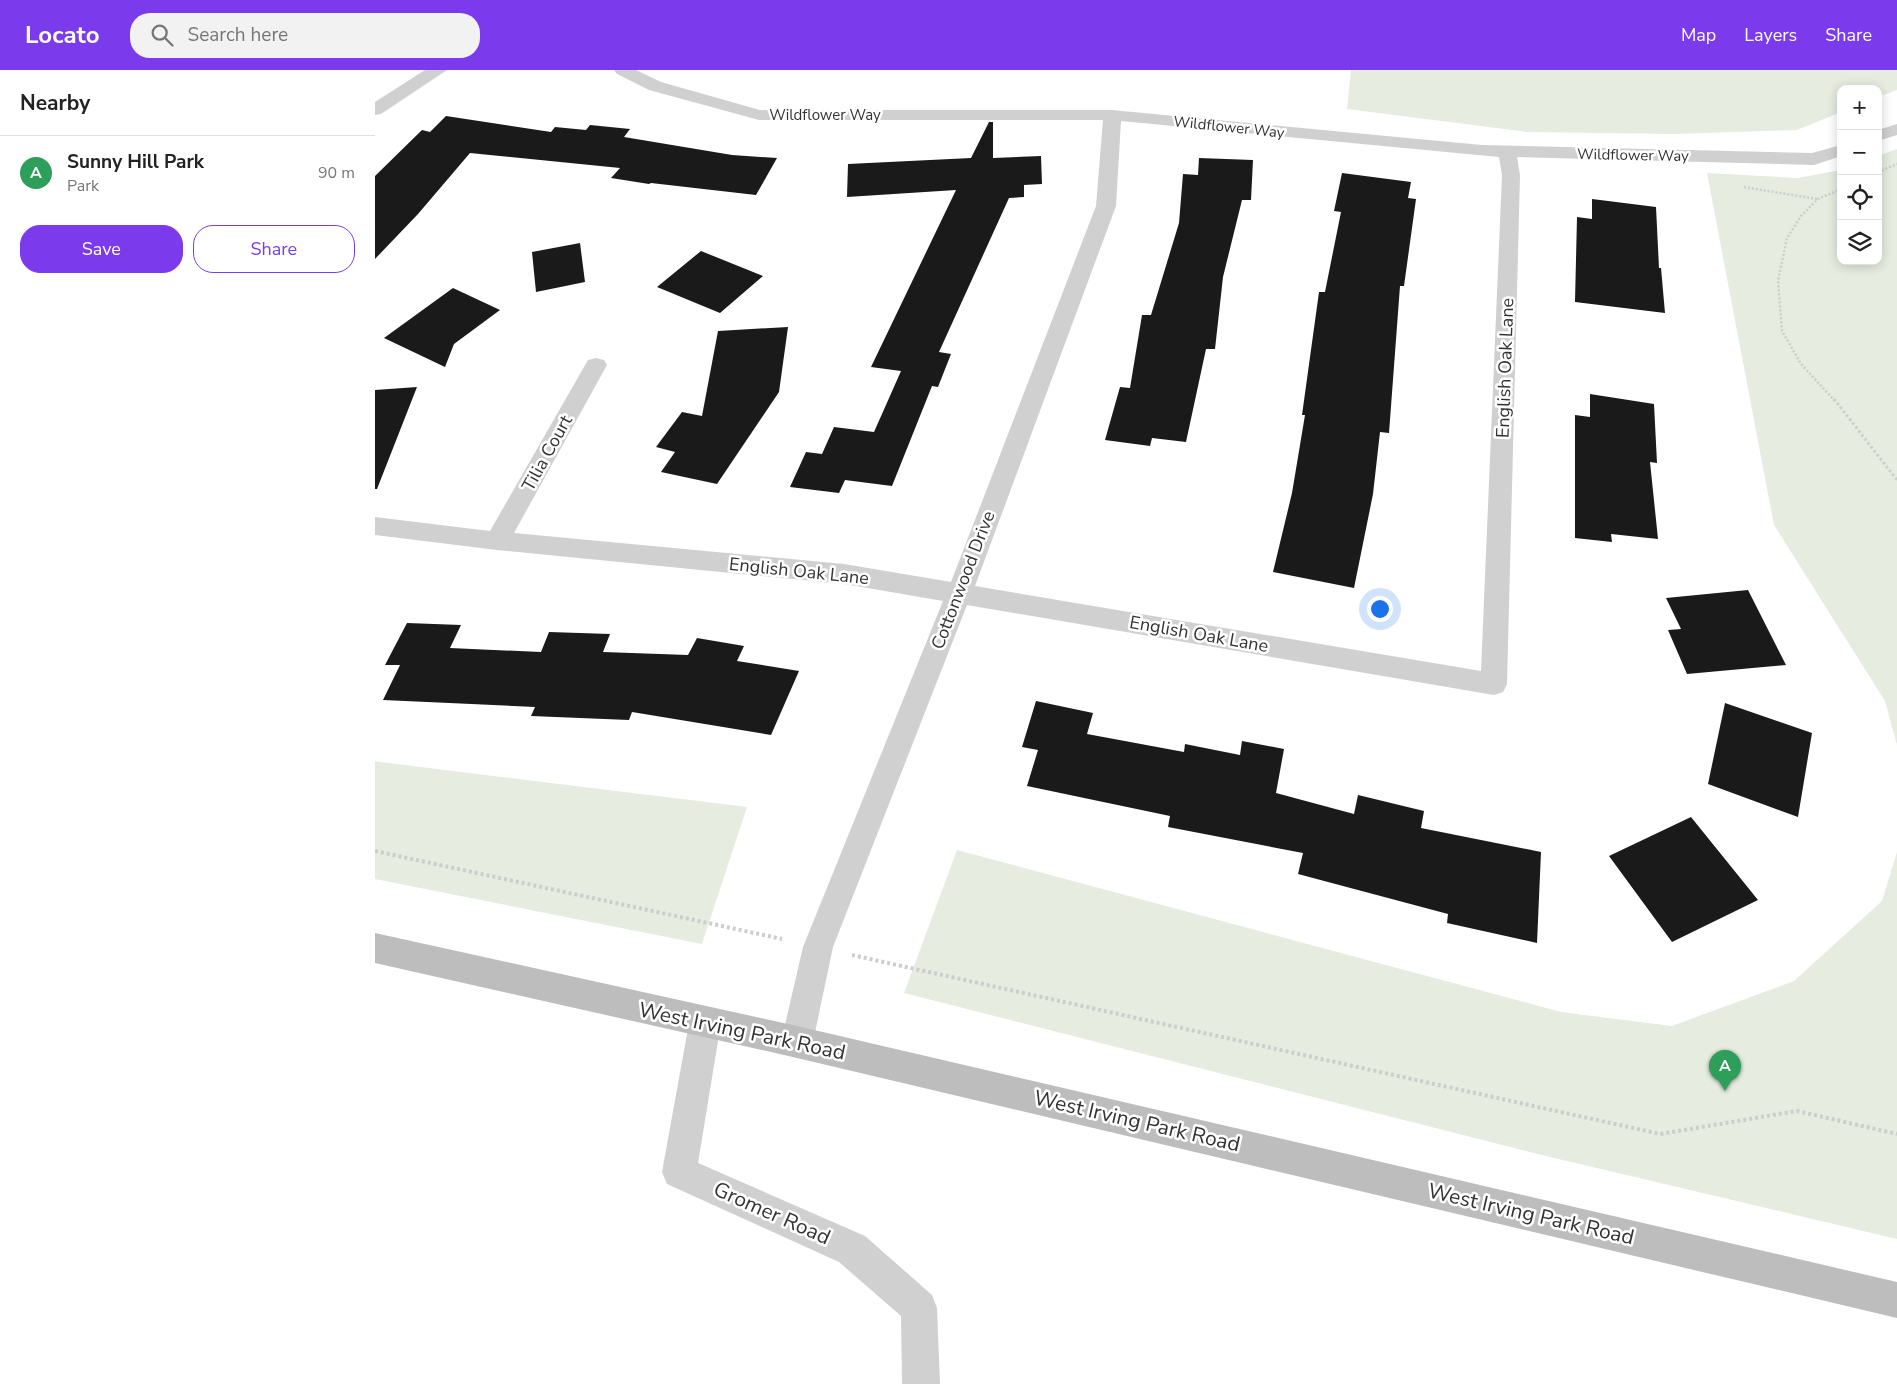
<!DOCTYPE html>
<html lang="en">
<head>
<meta charset="utf-8">
<style>
	:root { --surface:#fff; --page:#f2f2f2; --text:#222; --muted:#767676; --line:#e0e0e0; --accent:#7c3aed }
	body { margin:0; font-family:"Nunito Sans",sans-serif; background:var(--page); color:var(--text) }
	.controls { position:absolute; right:15px; top:15px; display:grid; overflow:hidden; border-radius:10px; box-shadow:0 2px 12px #0003 }
	.controls button { width:45px; height:45px; display:grid; place-items:center; padding:0; border:0; border-bottom:1px solid var(--line); background:var(--surface); color:var(--text); font:25px sans-serif }
	.you { position:absolute; left:1004px; top:538px; width:18px; height:18px; margin:-12px; border:4px solid #fff; border-radius:50%; background:#1a73e8; box-shadow:0 0 0 8px #1a73e833 }
	.badge { display:grid; place-items:center; width:32px; height:32px; border-radius:50%; background:var(--accent); color:#fff; font-size:16px; font-weight:700 }
	.pin { position:absolute; translate:-50% -41px; filter:drop-shadow(0 1px 2px #0008) }
	.pin::after { content:''; position:absolute; top:26px; width:18px; height:15px; background:inherit; clip-path:polygon(0 0,100% 0,50% 100%) }
	.list { margin:0; padding:0; list-style:none }
	h2 { display:flex; justify-content:space-between; align-items:center; height:65px; margin:0; padding:0 20px; font-size:21px }
	h2 small { font-size:16px; font-weight:400; color:var(--muted) }
	.list li { display:grid; grid-template-columns:32px 1fr auto; gap:15px; align-items:center; box-sizing:border-box; height:75px; padding:0 20px; border-top:1px solid var(--line) }
	.list b { display:block; font-size:19px; white-space:nowrap }
	.list p { margin:0; font-size:16px; white-space:nowrap; color:var(--muted) }
	.list em { font-size:16px; font-style:normal; color:var(--muted) }
	.actions { display:flex; gap:10px; padding:15px 20px }
	.actions a { flex:1; padding:11px 0; border:1px solid var(--accent); border-radius:20px; text-align:center; font-size:18px; color:var(--accent) }
	.actions .main { background:var(--accent); color:#fff }
	.icon { flex:none; width:28px; height:28px; fill:none; stroke:currentColor; stroke-width:2; stroke-linecap:round; stroke-linejoin:round }
	.map { position:relative; flex:none; width:1522px; height:1314px; overflow:hidden }
	header { display:flex; align-items:center; gap:30px; box-sizing:border-box; height:70px; padding:0 25px; background:var(--accent); color:#fff }
	header strong { font-size:24px }
	nav { display:flex; gap:28px; margin-inline-start:auto; font-size:18px }
	.search { width:350px; height:45px; background:var(--page); display:flex; align-items:center; gap:12px; box-sizing:border-box; padding:0 18px; border-radius:20px; color:var(--muted); font-size:19px }
	main { display:flex }
	aside { flex:1; background:var(--surface) }
	.map>svg:first-child { display:block }
</style>
</head>
<body>
<header>
<strong>Locato</strong>
<div class="search"><svg class="icon" aria-label="search" viewBox="0 0 24 24"><circle cx="10" cy="10" r="6"/><path d="M15 15l6 6"/></svg>Search here</div>
<nav><a>Map</a><a>Layers</a><a>Share</a></nav>
</header>
<main>
<aside>
<h2>Nearby<small></small></h2>
<ul class="list">
<li><span class="badge" style="background:#2e9e5b">A</span><div><b>Sunny Hill Park</b><p>Park</p></div><em>90 m</em></li>
</ul>
<div class="actions"><a class="main">Save</a><a>Share</a></div>
</aside>
<div class="map">
<svg width="1522" height="1314" viewBox="0 0 1522 1314">
	<rect width="100%" height="100%" fill="#fff"/>
	<path fill="#e6ecdf" d="M976,0H1522V20L1503,27V19H1466V42L1422,60L1299,64L1152,62L972,39Z
		M1522,79V675L1510,631L1399,455L1332,103L1423,108L1466,100V191H1503V86Z
		M0,691L5,692L372,737L327,874L0,809Z
		M582,780L1186,942L1297,956L1419,911L1507,831L1522,782V1169L1171,1086L529,923Z"/>
	<path fill="#1a1a1a" d="M71,46L176,62L180,57L211,60L215,55L255,59L249,67L357,85L402,88L381,125L276,113L274,114L236,108L245,98L95,83L43,144L0,189V106L47,60L55,62Z
		M614,52H618V88L666,86L667,114L649,115V127L634,128L564,282L576,284L563,317L557,316L517,416L470,410L464,423L415,417L431,382L447,384L459,357L499,362L526,301L496,297L581,120L472,127L473,94L596,88Z
		M824,88L878,90L876,130H867L848,207L840,279H831L811,372L777,368L775,376L730,370L745,317L755,318L767,245H776L804,153L808,104L823,105Z
		M967,103L1036,112L1033,128L1041,129L1029,216H1025L1014,363L1005,362L998,424L979,518L898,502L917,423L930,345H927L944,222H950L966,142L959,141Z
		M1217,129L1281,137L1284,198H1286L1290,243L1200,232L1202,147L1217,149Z
		M205,173L210,212L161,222L157,182Z
		M326,181L388,206L345,243L282,217Z
		M78,218L125,240L79,274L70,297L9,268Z
		M413,257L404,322L342,414L286,402L300,382L281,377L307,342L327,346L343,261Z
		M42,317L2,419H0V320Z
		M1215,324L1279,334L1282,393L1275,392L1283,469L1236,464L1237,472L1200,468V345L1215,347Z
		M1373,520L1411,595L1312,604L1293,560L1306,559L1291,528Z
		M32,553L86,555L75,578L166,582L174,562L235,564L228,582L313,585L322,568L369,576L362,591L424,601L396,665L257,642L254,650L156,646L160,637L8,630L25,595H10Z
		M661,631L718,643L712,664L809,682L810,674L865,685L867,671L909,679L901,723L979,744L983,725L1049,741L1046,758L1166,782L1162,873L1072,853L1073,844L923,804L928,783L793,757L795,746L652,716L663,680L647,677Z
		M1350,633L1437,663L1423,747L1333,714Z
		M1316,747L1383,830L1297,872L1234,786Z"/>
	<g fill="none" stroke-linecap="round" stroke-linejoin="round">
		<path stroke="#cdcdcd" stroke-width="2.5" stroke-dasharray="2 2" stroke-linecap="butt" d="M1503,102L1522,94
			M1369,117L1442,129
			M1460,331L1426,294L1407,261L1403,211L1412,168L1426,146L1443,129L1466,119"/>
		<path stroke="#cdcdcd" stroke-width="3" stroke-dasharray="2.5 2.5" stroke-linecap="butt" d="M1459,329L1522,410"/>
		<path stroke="#cdcdcd" stroke-width="4" stroke-dasharray="3 3" stroke-linecap="butt" d="M0,781L407,869
			M477,885L1285,1064L1422,1041L1522,1064"/>
		<path fill="#d0d0d0" fill-rule="evenodd" d="M50,0H72L6,44L0,45V32Z
			M239,0H261L286,12L385,40H737L1107,75L1437,83L1466,75V86L1439,95L1142,87L1145,105L1132,614L1128,622L1119,625L592,535L458,877L438,972L433,983L422,988L411,983L406,972L428,877L568,531L469,514L122,480L0,465V447L115,461L213,290L221,288L229,290L232,295L139,463L469,494L576,512L721,136L728,50H384L274,20L242,4ZM746,51L1124,87L1127,105L1106,601L600,516L741,136Z
			M1522,54V65L1503,71V60Z
			M330,937L341,942L346,953L323,1093L490,1166L557,1225L562,1238L565,1314H527L526,1246L464,1192L292,1114L287,1102L314,953L319,942Z"/>
		<path fill="#bdbdbd" fill-rule="evenodd" d="M0,863L422,956L1522,1212V1248L422,988L0,893Z"/>
	</g>
	<g text-anchor="middle" stroke-width="5" stroke-linejoin="round" paint-order="stroke">
		<g font-size="15" fill="#333" stroke="#fff">
			<text x="450" y="50">Wildflower Way</text>
			<text transform="translate(854 57) rotate(6)" y="5">Wildflower Way</text>
			<text transform="translate(1258 85) rotate(1)" y="5">Wildflower Way</text>
		</g>
		<g font-size="18" fill="#333" stroke="#fff">
			<text transform="translate(1130 298) rotate(-88)" y="6">English Oak Lane</text>
			<text transform="translate(172 383) rotate(-61)" y="6">Tilia Court</text>
			<text transform="translate(424 501) rotate(6)" y="6">English Oak Lane</text>
			<text transform="translate(588 510) rotate(-69)" y="6">Cottonwood Drive</text>
			<text transform="translate(824 564) rotate(10)" y="6">English Oak Lane</text>
		</g>
		<g font-size="21" fill="#333" stroke="#fff">
			<text transform="translate(367 961) rotate(12)" y="7">West Irving Park Road</text>
			<text transform="translate(762 1051) rotate(13)" y="7">West Irving Park Road</text>
			<text transform="translate(397 1143) rotate(24)" y="7">Gromer Road</text>
			<text transform="translate(1156 1144) rotate(13)" y="7">West Irving Park Road</text>
		</g>
	</g>
</svg>
<div class="controls">
<button>+</button>
<button>−</button>
<button><svg class="icon" aria-label="locate" viewBox="0 0 24 24"><circle cx="12" cy="12" r="6"/><path d="M12 2v4M12 18v4M2 12h4M18 12h4"/></svg></button>
<button><svg class="icon" aria-label="layers" viewBox="0 0 24 24"><path d="M12 4l9 5-9 5-9-5zM3 14l9 5 9-5"/></svg></button>
</div>
<div class="you"></div>
<div class="pin badge" style="left:1350px;top:1021px;background:#2e9e5b">A</div>
</div>
</main>
</body>
</html>
